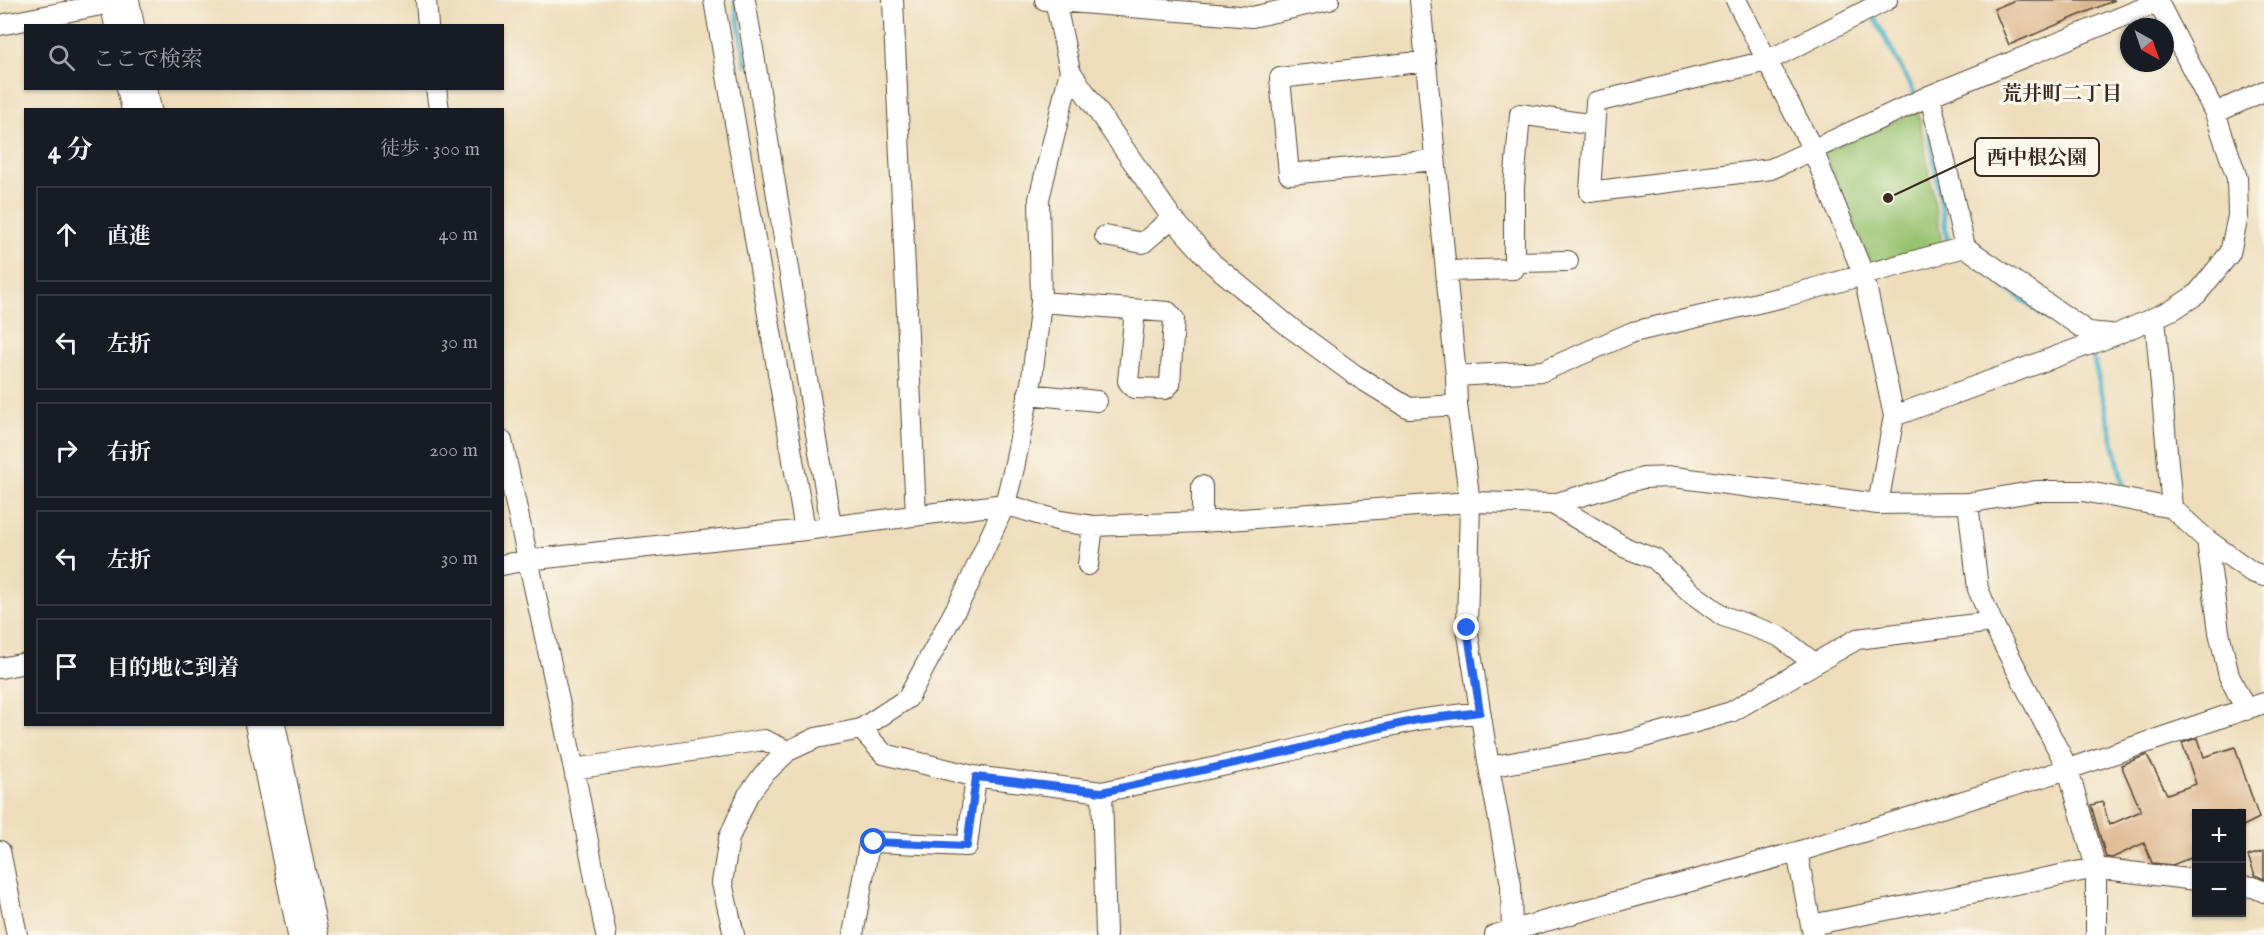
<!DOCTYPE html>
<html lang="ja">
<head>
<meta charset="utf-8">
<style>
	:root { --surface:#171b24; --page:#20242c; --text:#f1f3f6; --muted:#9ea1a6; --line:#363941 }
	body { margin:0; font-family:"IM FELL English","Noto Serif JP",serif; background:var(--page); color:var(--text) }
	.controls { position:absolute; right:18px; bottom:18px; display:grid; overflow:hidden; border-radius:0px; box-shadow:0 2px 4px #0004 }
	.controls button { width:54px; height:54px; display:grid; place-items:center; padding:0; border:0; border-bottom:2px solid var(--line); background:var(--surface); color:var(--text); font:30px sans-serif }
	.compass { position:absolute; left:2120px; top:18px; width:54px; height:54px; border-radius:50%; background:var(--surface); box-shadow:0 2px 4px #0004; rotate:140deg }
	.stop { position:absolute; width:18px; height:18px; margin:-14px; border:4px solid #2563eb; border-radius:50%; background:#fff }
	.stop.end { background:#2563eb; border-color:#fff; box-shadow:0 2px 6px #0008 }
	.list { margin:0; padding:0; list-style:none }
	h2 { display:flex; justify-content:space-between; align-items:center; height:78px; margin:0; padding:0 24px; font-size:26px }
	h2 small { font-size:20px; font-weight:400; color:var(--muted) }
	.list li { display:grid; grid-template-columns:39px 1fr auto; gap:18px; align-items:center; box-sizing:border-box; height:96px; margin:0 12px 12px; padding:0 12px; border:2px solid var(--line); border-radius:0px }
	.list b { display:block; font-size:22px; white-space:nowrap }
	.list em { font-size:20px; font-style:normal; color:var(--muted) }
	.icon { flex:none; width:33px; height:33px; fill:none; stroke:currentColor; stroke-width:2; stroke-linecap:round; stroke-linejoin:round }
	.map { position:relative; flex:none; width:2264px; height:935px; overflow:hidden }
	.search { position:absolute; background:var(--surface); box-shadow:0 2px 4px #0004; left:24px; top:24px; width:480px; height:66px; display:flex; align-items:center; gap:15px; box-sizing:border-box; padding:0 21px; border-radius:0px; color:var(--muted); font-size:22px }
	.panel { position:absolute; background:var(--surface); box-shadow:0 2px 4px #0004; left:24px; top:108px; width:480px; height:618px; border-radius:0px }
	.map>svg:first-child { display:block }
</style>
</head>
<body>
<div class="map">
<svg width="2264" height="935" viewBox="0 0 2264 935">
	<rect width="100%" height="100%" fill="#fbf7ec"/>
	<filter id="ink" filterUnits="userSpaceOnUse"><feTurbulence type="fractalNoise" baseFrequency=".0167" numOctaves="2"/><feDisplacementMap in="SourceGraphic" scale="12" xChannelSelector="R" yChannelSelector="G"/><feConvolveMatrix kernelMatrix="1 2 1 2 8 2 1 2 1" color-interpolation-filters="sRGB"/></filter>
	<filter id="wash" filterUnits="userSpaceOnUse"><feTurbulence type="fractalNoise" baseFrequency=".008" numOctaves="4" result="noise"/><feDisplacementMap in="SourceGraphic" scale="24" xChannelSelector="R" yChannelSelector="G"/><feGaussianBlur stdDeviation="1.35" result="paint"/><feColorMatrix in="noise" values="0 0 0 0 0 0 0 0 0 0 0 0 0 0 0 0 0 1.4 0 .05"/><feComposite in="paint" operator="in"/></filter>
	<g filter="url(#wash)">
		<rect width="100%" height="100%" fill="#edddbb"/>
		<path fill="#97c370" stroke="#697647" stroke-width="1.5" d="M1918,111L1942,244L1870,264L1824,152Z"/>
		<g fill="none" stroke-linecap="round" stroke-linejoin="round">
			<path stroke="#43aec2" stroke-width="5" d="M735,0L746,65
				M1865,0L1916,96
				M1928,127L1948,244L1951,246
				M1999,282L2081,343
				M2088,349L2092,352L2124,488"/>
		</g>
		<g id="blocks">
			<path fill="#dcb48a" d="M2015,0H2115L2009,45L1994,9Z
				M2198,738L2204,757L2235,747L2259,818L2241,827V813H2196V856L2172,865L2152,863L2144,843L2112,858L2106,857L2091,805L2103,802L2109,825L2141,811L2121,765L2147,755L2167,794L2196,784L2182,743Z
				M2264,851V879L2255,875L2248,856Z"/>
		</g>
	</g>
	<g filter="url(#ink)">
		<use href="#blocks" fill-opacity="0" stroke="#564536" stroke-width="1.5"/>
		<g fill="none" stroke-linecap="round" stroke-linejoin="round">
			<defs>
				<path id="minor" d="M110,0L115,26
					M129,0L134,26
					M426,0L428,26
					M714,0L805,530
					M745,0L831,525
					M893,0L916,515
					M1045,0L1252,17L1329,0
					M1055,0L1070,71L1039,199L1041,302L1032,378L1014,468L1005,504L1060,521L1093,526L1202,522L1470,502L1553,504L1643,478L1674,477L1878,504L1968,503L2036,491H2083L2172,508L2207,540L2252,572L2264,576
					M1420,0L1456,376L1457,405L1470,502L1467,628L1489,767L1511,885L1512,935
					M1736,0L1812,148L1864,276L1894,416L1878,504
					M1887,0L1767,61L1596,102L1590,192L1771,169L1929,96L2158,2L2157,0
					M0,25L126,0
					M1426,61L1280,78L1289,174L1435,160
					M1070,71L1172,218L1213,264L1291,328L1355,375L1409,408L1457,405
					M127,88L132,110
					M147,88L151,110
					M436,88L439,110
					M1930,96L1965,247L2088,332L2110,334
					M2215,113L2264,91
					M1105,236L1143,243L1172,218
					M1514,262L1568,261
					M1446,271L1514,269V186L1520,114L1594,125
					M1041,302L1168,312L1174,319L1170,384L1165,389L1134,388L1128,381L1135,310
					M2155,318L2172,508
					M1456,376L1543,371L1633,332L1783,297L1965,247
					M1028,394L1097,401
					M1894,416L2115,335L2174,309L2197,294L2230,253L2238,216L2237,178L2215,113L2158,2
					M502,441L574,769L606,935
					M1968,503L1978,589L1992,622L2068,769L2096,868V935
					M1553,504L1626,548L1655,559L1689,591L1723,616L1779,636L1814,663
					M1202,522V486
					M2207,540L2219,632L2229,676L2246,710
					M502,565L527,560L805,530L1005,504L966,590L908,698L861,729L816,738L788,751L763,775L748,795L729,838L722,883L734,935
					M1088,565L1093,526
					M0,668L26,663
					M255,724L298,935
					M275,724L318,935
					M861,729L884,754L973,776L1102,792L1286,752L1345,736L1417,720L1480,712
					M1489,767L1627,742L1731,712L1857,639L1992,622
					M574,769L764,740L788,751
					M1102,792L1106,935
					M0,851L17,935
					M1797,852L1813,935
					M2242,886L2253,887L2264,892
					M1811,925L2096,868L2196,880
					M853,935L869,844L874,842L967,846L976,777
					M1495,935L1797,852L2068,769L2264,703"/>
			</defs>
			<use href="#minor" stroke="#564536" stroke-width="22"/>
			<use href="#minor" stroke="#fff" stroke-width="20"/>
		</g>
	</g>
	<g fill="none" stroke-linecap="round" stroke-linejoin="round" filter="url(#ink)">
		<path stroke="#2563eb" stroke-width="8" d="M874,842L967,846L976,777L1102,792L1286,752L1345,736L1417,720L1480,712L1467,628"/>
	</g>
	<g text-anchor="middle" stroke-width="6" stroke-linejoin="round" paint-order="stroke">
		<g font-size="20" font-weight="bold" fill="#3b2a1e" stroke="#fbf7ec">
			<text x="2062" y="100">荒井町二丁目</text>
		</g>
	</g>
	<path fill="none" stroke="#3b2a1e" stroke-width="2" d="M1888 198L1975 157"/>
	<circle fill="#3b2a1e" stroke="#fbf7ec" stroke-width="2" cx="1888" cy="198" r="6"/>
	<rect fill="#fbf7ec" stroke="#3b2a1e" stroke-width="2" x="1975" y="138" width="124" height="38" rx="6"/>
	<g font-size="20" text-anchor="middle" font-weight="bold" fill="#3b2a1e">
		<text x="2037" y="164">西中根公園</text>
	</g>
</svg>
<div class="controls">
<button>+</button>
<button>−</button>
</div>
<svg class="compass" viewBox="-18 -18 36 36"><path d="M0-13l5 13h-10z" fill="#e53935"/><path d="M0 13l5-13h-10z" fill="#9ea1a6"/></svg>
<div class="stop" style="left:874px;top:842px"></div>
<div class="stop end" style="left:1467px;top:628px"></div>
<div class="search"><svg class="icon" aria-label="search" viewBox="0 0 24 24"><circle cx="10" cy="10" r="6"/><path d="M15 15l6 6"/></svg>ここで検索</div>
<section class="panel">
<h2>4 分<small>徒歩 · 300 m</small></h2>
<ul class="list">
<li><svg class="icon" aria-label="ahead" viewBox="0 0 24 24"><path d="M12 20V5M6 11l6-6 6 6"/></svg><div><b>直進</b></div><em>40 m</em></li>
<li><svg class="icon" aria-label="left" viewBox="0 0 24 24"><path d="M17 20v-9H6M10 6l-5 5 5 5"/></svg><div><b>左折</b></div><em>30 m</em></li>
<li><svg class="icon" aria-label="right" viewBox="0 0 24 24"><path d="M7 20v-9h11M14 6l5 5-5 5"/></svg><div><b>右折</b></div><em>200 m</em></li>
<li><svg class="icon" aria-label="left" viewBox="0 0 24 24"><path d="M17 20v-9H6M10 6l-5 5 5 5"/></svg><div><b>左折</b></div><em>30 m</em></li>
<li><svg class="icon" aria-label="arrive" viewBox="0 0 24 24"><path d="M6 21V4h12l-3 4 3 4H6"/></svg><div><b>目的地に到着</b></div></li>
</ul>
</section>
</div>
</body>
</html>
